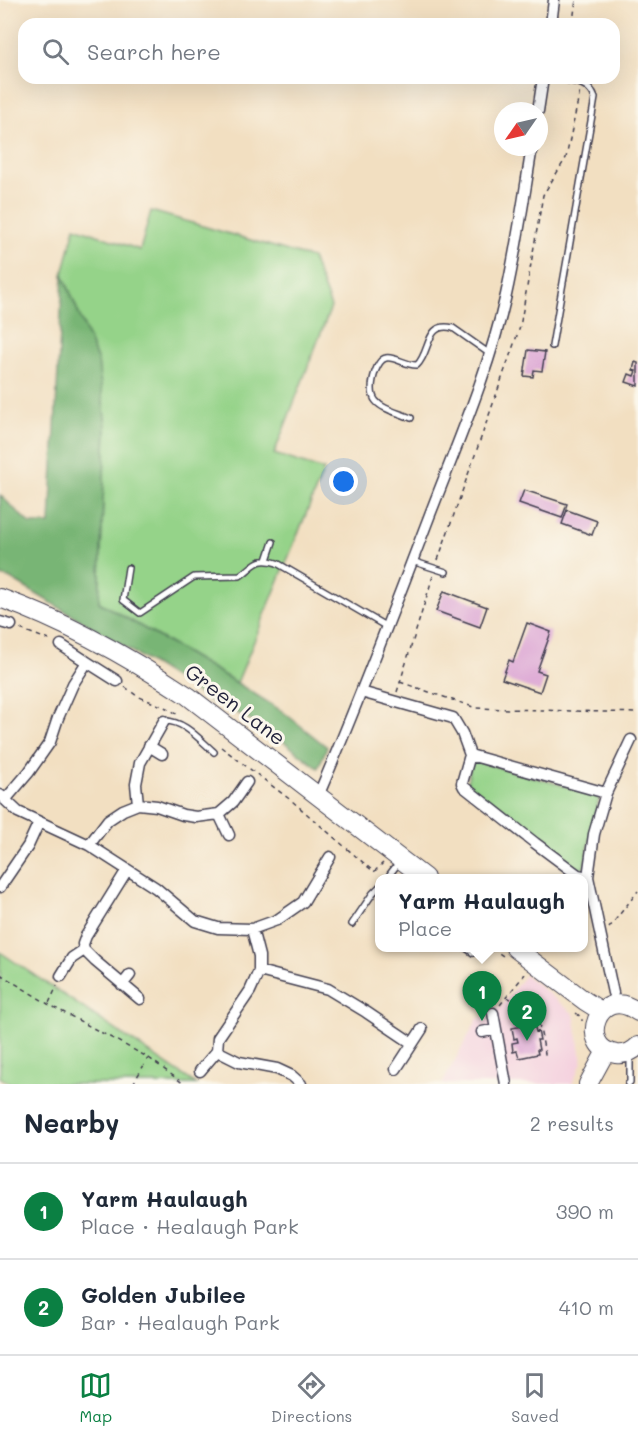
<!DOCTYPE html>
<html lang="en">
<head>
<meta charset="utf-8">
<style>
	:root { --surface:#fff; --page:#f2f2f3; --text:#1f2937; --muted:#747a83; --line:#e0e1e3; --accent:#0b8043 }
	body { margin:0; font-family:Mali,sans-serif; background:var(--page); color:var(--text) }
	.compass { position:absolute; left:494px; top:102px; width:54px; height:54px; border-radius:50%; background:var(--surface); box-shadow:0 6px 24px #0002; rotate:236deg }
	.you { position:absolute; left:344px; top:482px; width:21px; height:21px; margin:-15px; border:4px solid #fff; border-radius:50%; background:#1a73e8; box-shadow:0 0 0 9px #1a73e833 }
	.badge { display:grid; place-items:center; width:39px; height:39px; border-radius:50%; background:var(--accent); color:#fff; font-size:20px; font-weight:700 }
	.pin { position:absolute; translate:-50% -50px; filter:drop-shadow(0 2px 3px #0008) }
	.pin::after { content:''; position:absolute; top:32px; width:21px; height:18px; background:inherit; clip-path:polygon(0 0,100% 0,50% 100%) }
	.popup { position:absolute; left:375px; top:874px; width:213px; height:78px; box-sizing:border-box; display:grid; place-content:center; border-radius:12px; background:var(--surface); filter:drop-shadow(0 2px 4px #0005); font-size:20px; white-space:nowrap; color:var(--muted) }
	.popup b { font-size:22px; color:var(--text) }
	.popup::after { content:''; position:absolute; left:50%; top:100%; margin-left:-12px; border:12px solid transparent; border-top-color:var(--surface) }
	.list { margin:0; padding:0; list-style:none }
	h2 { display:flex; justify-content:space-between; align-items:center; height:78px; margin:0; padding:0 24px; font-size:26px }
	h2 small { font-size:20px; font-weight:400; color:var(--muted) }
	.list li { display:grid; grid-template-columns:39px 1fr auto; gap:18px; align-items:center; box-sizing:border-box; height:96px; padding:0 24px; border-top:2px solid var(--line) }
	.list b { display:block; font-size:22px; white-space:nowrap }
	.list p { margin:0; font-size:20px; white-space:nowrap; color:var(--muted) }
	.list em { font-size:20px; font-style:normal; color:var(--muted) }
	.icon { flex:none; width:33px; height:33px; fill:none; stroke:currentColor; stroke-width:2; stroke-linecap:round; stroke-linejoin:round }
	.map { position:relative; flex:none; width:638px; height:1084px; overflow:hidden }
	.search { position:absolute; background:var(--surface); box-shadow:0 6px 24px #0002; left:18px; right:18px; top:18px; height:66px; display:flex; align-items:center; gap:15px; box-sizing:border-box; padding:0 21px; border-radius:18px; color:var(--muted); font-size:22px }
	.sheet { height:270px; background:var(--surface) }
	nav { display:flex; justify-content:space-around; align-items:center; box-sizing:border-box; height:84px; border-top:2px solid var(--line); background:var(--surface); font-size:16px; color:var(--muted) }
	nav a { display:grid; justify-items:center; gap:3px }
	nav .on { color:var(--accent) }
	.map>svg:first-child { display:block }
</style>
</head>
<body>
<div class="map">
<svg width="638" height="1084" viewBox="0 0 638 1084">
	<rect width="100%" height="100%" fill="#fbf7ec"/>
	<filter id="ink" filterUnits="userSpaceOnUse"><feTurbulence type="fractalNoise" baseFrequency=".0167" numOctaves="2"/><feDisplacementMap in="SourceGraphic" scale="12" xChannelSelector="R" yChannelSelector="G"/><feConvolveMatrix kernelMatrix="1 2 1 2 8 2 1 2 1" color-interpolation-filters="sRGB"/></filter>
	<filter id="wash" filterUnits="userSpaceOnUse"><feTurbulence type="fractalNoise" baseFrequency=".008" numOctaves="4" result="noise"/><feDisplacementMap in="SourceGraphic" scale="24" xChannelSelector="R" yChannelSelector="G"/><feGaussianBlur stdDeviation="1.35" result="paint"/><feColorMatrix in="noise" values="0 0 0 0 0 0 0 0 0 0 0 0 0 0 0 0 0 1.4 0 .05"/><feComposite in="paint" operator="in"/></filter>
	<g filter="url(#wash)">
		<rect width="100%" height="100%" fill="#f2dfc1"/>
		<path fill="#f4cfde" d="M525,975L574,1014L582,1062L572,1084H442L478,1018L487,1016L485,1009L499,1006L500,1008Z"/>
		<path fill="#95d389" stroke="#5c7a62" stroke-width="1.5" d="M151,211L312,258L331,307L274,454L324,470L237,683L99,602L106,427L98,362L63,274L75,227L140,250Z
			M476,761L597,795L599,799L584,868L579,870L552,852L551,848L530,832H526L483,799L467,782L471,765Z
			M0,952L196,1084H10L0,1077Z"/>
		<path fill="#78b575" stroke="#4d6c58" stroke-width="1.5" d="M63,274L98,362L106,427L99,602L237,683L282,711L327,747L318,768L279,738L226,706L215,704L106,635L9,578L0,576V495L30,524H50Z"/>
		<g id="blocks">
			<path fill="#d99ed2" d="M528,350L545,352L542,371L534,370L533,377L524,376Z
				M635,362L638,363V386L626,382L629,374L634,376L636,371L633,370Z
				M524,490L567,504L562,518L519,503Z
				M567,510L597,521L592,535L562,524Z
				M444,591L487,607L480,627L436,611Z
				M527,623L551,632L537,671L546,674L540,692L502,679L509,660L513,662Z
				M534,1024L536,1032L538,1031L540,1040H537L539,1050H537L538,1054L519,1058L517,1051L513,1052L512,1043L518,1042L517,1038L514,1039L512,1028Z"/>
		</g>
	</g>
	<g filter="url(#ink)">
		<use href="#blocks" fill-opacity="0" stroke="#413e4f" stroke-width="1.5"/>
		<g fill="none" stroke-linecap="round" stroke-linejoin="round">
			<defs>
				<path id="service" d="M552,346L595,98C589,81 570,81 554,78
					M411,418C384,407 364,407 375,372C377,367 380,359 386,358C394,356 407,366 417,365C431,352 425,321 453,328L490,354
					M267,560L273,542
					M412,561L446,572
					M128,568L123,600L140,613L194,577L240,576C255,566 256,556 277,563L387,627
					M164,721C184,720 200,740 214,752
					M389,878L390,874L400,861
					M352,924L373,893L380,886
					M466,948L473,953
					M628,1084L630,1082V1057"/>
				<path id="minor" d="M551,24L554,0
					M538,111L543,78
					M0,622L11,625
					M61,645L87,662
					M361,692L453,718L462,733L470,755L462,783L464,787L535,843L578,875L588,877L594,834L606,793L470,755
					M149,746L162,754
					M606,793L631,740
					M0,795L18,812L89,845L156,888L195,921L218,928L252,929L277,920L303,902L330,857
					M318,796C358,704 393,611 429,517C457,444 489,371 506,295C517,246 524,196 532,147
					M5,800L29,772L50,742L58,718L73,684L87,662L117,681
					M138,804L136,784L140,763L164,721
					M219,814L229,835
					M89,845L108,820L123,810L138,804L157,806L183,815L196,817L219,814L233,802L247,782
					M127,870L86,936L83,944L84,950L95,961L140,999
					M588,877L613,993
					M0,887L28,846L39,822
					M252,929L259,956V971L250,991L218,1038L217,1051L239,1062L277,1069L292,1076L301,1084
					M259,971L328,989L366,1012L412,1043
					M61,976L72,958L84,950
					M122,985L130,975
					M493,1013L506,1084
					M482,1032L496,1029
					M396,1069L422,1029
					M200,1071L217,1051"/>
				<path id="primary" d="M0,598C67,622 129,657 188,696L425,878
					M515,948L585,1001L601,1011
					M638,1012C598,982 576,1048 616,1054C625,1055 632,1052 638,1046
					M588,1084L606,1051"/>
			</defs>
			<use href="#service" stroke="#413e4f" stroke-width="8"/>
			<use href="#minor" stroke="#413e4f" stroke-width="13"/>
			<use href="#primary" stroke="#413e4f" stroke-width="20"/>
			<path stroke="#413e4f" stroke-width="1.5" stroke-dasharray="4.5 4.5" stroke-linecap="butt" d="M575,24L574,14L576,0
				M438,560L520,327L543,195L566,158L580,91
				M20,629L52,641
				M400,682L476,708L638,713
				M125,687L137,696L169,709L178,715
				M397,692L433,576
				M221,747L292,801L374,872L383,863
				M609,928L638,891
				M492,948L503,956
				M0,974L48,1004L149,1058L184,1084
				M507,997L537,1013L546,1059
				M49,1003L57,986
				M500,1005L525,974
				M576,1013L582,1018V1021
				M133,1084L148,1058"/>
			<use href="#service" stroke="#fff" stroke-width="5"/>
			<use href="#minor" stroke="#fff" stroke-width="10"/>
			<use href="#primary" stroke="#fff" stroke-width="18"/>
		</g>
	</g>
	<g text-anchor="middle" stroke-width="6" stroke-linejoin="round" paint-order="stroke">
		<g font-size="21" fill="#22223b" stroke="#fbf7ec">
			<text transform="translate(235 705) rotate(37)" y="7">Green Lane</text>
		</g>
	</g>
</svg>
<svg class="compass" viewBox="-18 -18 36 36"><path d="M0-13l5 13h-10z" fill="#e53935"/><path d="M0 13l5-13h-10z" fill="#747a83"/></svg>
<div class="you"></div>
<div class="pin badge" style="left:482px;top:1021px">1</div>
<div class="popup"><b>Yarm Haulaugh</b>Place</div>
<div class="pin badge" style="left:527px;top:1041px">2</div>
<div class="search"><svg class="icon" aria-label="search" viewBox="0 0 24 24"><circle cx="10" cy="10" r="6"/><path d="M15 15l6 6"/></svg>Search here</div>
</div>
<section class="sheet">
<h2>Nearby<small>2 results</small></h2>
<ul class="list">
<li><span class="badge">1</span><div><b>Yarm Haulaugh</b><p>Place · Healaugh Park</p></div><em>390 m</em></li>
<li><span class="badge">2</span><div><b>Golden Jubilee</b><p>Bar · Healaugh Park</p></div><em>410 m</em></li>
</ul>
</section>
<nav>
<a class="on"><svg class="icon" aria-label="map" viewBox="0 0 24 24"><path d="M3 6l6-2 6 2 6-2v14l-6 2-6-2-6 2zM9 4v14M15 6v14"/></svg>Map</a>
<a><svg class="icon" aria-label="directions" viewBox="0 0 24 24"><path d="M12 3l9 9-9 9-9-9zM9 14v-3h6M13 9l2 2-2 2"/></svg>Directions</a>
<a><svg class="icon" aria-label="saved" viewBox="0 0 24 24"><path d="M7 4h10v16l-5-4-5 4z"/></svg>Saved</a>
</nav>
</body>
</html>
